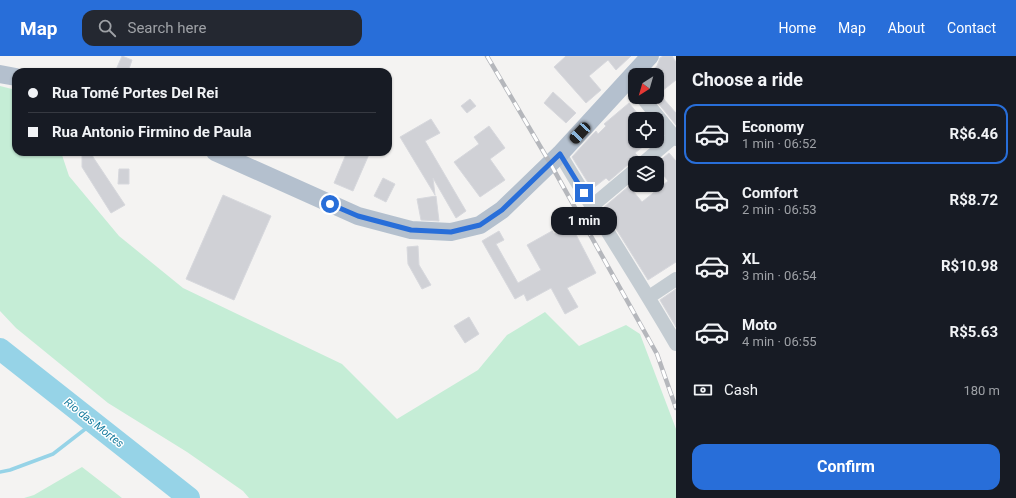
<!DOCTYPE html>
<meta charset="utf-8">
<style>
body{margin:0;font-family:Roboto,sans-serif;background:#242831;color:#f1f3f6;height:100vh;display:flex;flex-direction:column;font-size:15px;white-space:nowrap}
*{box-sizing:border-box;margin:0}
p{font-size:13px;color:#9ea1a6}
.icon{flex:none;width:22px;height:22px;fill:none;stroke:currentColor;stroke-width:2;stroke-linecap:round;stroke-linejoin:round}
.map{position:relative;flex:1;overflow:hidden}
.drawer{display:flex;flex-direction:column;background:#171b24;width:340px}
.drawer>*{flex:none}
.hud{position:absolute;left:12px;top:12px;width:380px;height:88px;border-radius:12px;box-shadow:0 1px 3px #0004;display:grid;align-content:center;height:88px;padding:0 16px;background:#171b24}
.needle{width:26px;rotate:217deg}
.controls{position:absolute;left:628px;top:12px;display:grid;gap:8px}
.controls a{display:grid;place-items:center;width:36px;height:36px;border-radius:8px;background:#171b24;box-shadow:0 1px 3px #0004;font-size:20px}
.end{position:absolute;width:18px;height:18px;margin:-9px;border:5px solid #286ed9;background:#fff;box-shadow:0 0 0 2px #fff}
.from{border-radius:50%}
.bubble{position:absolute;height:28px;border-radius:12px;background:#171b24;box-shadow:0 1px 3px #0004;font-size:13px;font-weight:700;line-height:28px;text-align:center}
.car{position:absolute;width:12px;height:24px;margin:-12px -6px;border-radius:5px;box-shadow:0 0 3px 1px #0007;background:linear-gradient(#222 24%,#8ab4d8 0 40%,#222 0 76%,#8ab4d8 0 86%,#222 0)}
.hud b{display:flex;align-items:center;gap:14px;height:38px;font-size:15px}
.hud b+b{border-top:1px solid #363941}
.hud i{width:10px;height:10px;background:#f1f3f6}
ul{padding:0;list-style:none}
li{display:flex;align-items:center;gap:12px;height:60px;margin:0 8px 6px;padding:0 8px;border:2px solid transparent;border-radius:12px}
li div{flex:1}
li b{display:block;font-size:15px}
li em{font-style:normal;font-weight:700}
li.active{border-color:#286ed9}
li>.icon{width:36px;height:36px;stroke-width:1.5}
h2{padding:0 16px;font-size:18px;line-height:48px}
.pay{display:flex;align-items:center;gap:10px;height:44px;padding:0 16px;font-size:15px}
.pay p{margin-inline-start:auto}
.button{display:flex;gap:8px;margin-top:auto;padding:8px 16px}
.button a{flex:1;height:46px;border-radius:12px;background:#286ed9;color:#fff;font-size:16px;font-weight:700;line-height:46px;text-align:center}
header{display:flex;align-items:center;gap:24px;box-sizing:border-box;height:56px;padding:0 20px;background:#286ed9;color:#fff}
header strong{font-size:19px}
nav{display:flex;gap:22px;margin-inline-start:auto;font-size:14px}
.search{width:280px;height:36px;background:#242831;display:flex;align-items:center;gap:10px;box-sizing:border-box;padding:0 14px;border-radius:12px;color:#9ea1a6;font-size:15px}
main{display:flex;flex:1;min-height:0}
.map>svg:first-child{display:block}
</style>
<header>
<strong>Map</strong>
<div class="search"><svg class="icon" aria-label="search" viewBox="0 0 24 24"><circle cx="10" cy="10" r="6"/><path d="M15 15l6 6"/></svg>Search here</div>
<nav><a>Home</a><a>Map</a><a>About</a><a>Contact</a></nav>
</header>
<main>
<div class="map">
<svg width="676" height="442" viewBox="0 0 676 442">
<rect width="100%" height="100%" fill="#f4f3f2"/>
<path fill="#c5edd6" d="M 0,30 L 16,34 L 16,96 L 61,96 L 69,120 L 119,180 L 183,232 L 342,308 L 397,363 L 478,314 L 507,279 L 545,256 L 579,290 L 626,269 L 640,278 L 676,373 L 676,442 L 249,442 L 243,435 L 187,396 L 108,347 L 16,272 L 0,255 Z
M 82,411 L 122,442 L 24,442 L 34,439 Z"/>
<g fill="none" stroke-linecap="round" stroke-linejoin="round">
<path stroke="#96d3e7" stroke-width="3.5" d="M 0,416 L 10,414 L 53,398 L 93,367"/>
<path stroke="#96d3e7" stroke-width="22" d="M 0,293 L 189,442"/>
</g>
<path fill="#d0d1d6" stroke="#d7d8dd" d="M 122,0 L 132,4 L 128,16 L 115,16 Z
M 566,0 L 631,0 L 616,14 L 608,4 L 589,20 L 601,34 L 586,47 L 554,11 Z
M 663,0 L 672,0 L 676,6 L 676,24 L 657,39 L 657,19 L 647,19 L 657,10 L 660,2 Z
M 553,36 L 576,57 L 566,67 L 544,47 Z
M 653,41 L 662,41 L 676,57 L 676,69 Z
M 470,43 L 476,50 L 467,57 L 461,50 Z
M 629,47 L 642,63 L 635,63 L 635,85 L 650,85 L 635,97 L 638,100 L 635,106 L 630,107 L 609,125 L 606,122 L 592,133 L 572,101 L 593,78 L 596,75 L 598,78 L 606,70 L 604,68 Z
M 431,63 L 440,77 L 425,85 L 466,155 L 456,162 L 433,122 L 435,139 L 400,81 Z
M 489,70 L 505,92 L 490,103 L 505,124 L 480,141 L 454,106 L 479,88 L 474,81 Z
M 82,96 L 92,96 L 93,101 L 125,149 L 111,157 L 82,111 Z
M 347,96 L 370,96 L 353,135 L 334,127 Z
M 669,97 L 676,105 L 676,206 L 648,224 L 603,152 L 629,130 L 642,146 L 668,125 L 657,111 L 657,107 Z
M 119,113 L 129,113 L 129,128 L 118,128 Z
M 383,122 L 395,128 L 386,146 L 374,140 Z
M 223,139 L 271,160 L 234,244 L 186,223 Z
M 436,140 L 439,165 L 421,164 L 417,143 Z
M 570,167 L 596,217 L 567,232 L 578,251 L 565,258 L 551,232 L 527,245 L 524,238 L 515,243 L 482,185 L 499,175 L 504,184 L 496,188 L 518,227 L 541,214 L 527,189 L 552,175 L 554,178 Z
M 418,190 L 419,209 L 431,229 L 422,233 L 408,208 L 407,191 Z
M 676,233 L 676,271 L 660,244 Z
M 469,261 L 479,278 L 465,287 L 454,270 Z"/>
<g fill="none" stroke-linecap="round" stroke-linejoin="round">
<path stroke="#c4ccd2" stroke-width="14" d="M 642,41 L 676,83
M 560,98 C 598,162 639,224 676,288
M 643,107 L 676,79
M 592,150 L 635,114
M 649,241 L 676,223"/>
<path stroke="#b4c0ce" stroke-width="18" d="M 0,18 L 16,21
M 215,96 L 358,160 L 411,174 L 451,176 L 480,169 L 502,154 L 560,98 L 650,0"/>
<defs>
<path id="rail" d="M 487,0 L 550,107 L 657,298 L 676,352"/>
</defs>
<use href="#rail" stroke="#b5b7bc" stroke-width="4.5"/>
<use href="#rail" stroke="#fff" stroke-width="3" stroke-dasharray="9" stroke-linecap="butt"/>
</g>
<g fill="none" stroke-linecap="round" stroke-linejoin="round">
<path stroke="#286ed9" stroke-width="5" d="M 330,148 L 358,160 L 411,174 L 451,176 L 480,169 L 502,154 L 560,98 L 584,137"/>
</g>
<g text-anchor="middle" dominant-baseline="central" stroke-width="3" stroke-linejoin="round" paint-order="stroke">
<g font-size="11" font-style="italic" fill="#177c9e" stroke="#fff">
<text transform="translate(94 367) rotate(38)">Rio das Mortes</text>
</g>
</g>
</svg>
<div class="controls">
<a><svg class="needle" viewBox="-14 -14 28 28"><path d="M0-13l5 13h-10z" fill="#e53935"/><path d="M0 13l5-13h-10z" fill="#9ea1a6"/></svg></a>
<a><svg class="icon" aria-label="locate" viewBox="0 0 24 24"><circle cx="12" cy="12" r="6"/><path d="M12 2v4M12 18v4M2 12h4M18 12h4"/></svg></a>
<a><svg class="icon" aria-label="layers" viewBox="0 0 24 24"><path d="M12 4l9 5-9 5-9-5zM3 14l9 5 9-5"/></svg></a>
</div>
<i class="end from" style="left:330px;top:148px"></i>
<i class="end" style="left:584px;top:137px"></i>
<div class="bubble" style="left:551px;top:151px;width:66px">1 min</div>
<i class="car" style="left:580px;top:77px;rotate:223deg"></i>
<div class="hud">
<b><i class="from"></i>Rua Tomé Portes Del Rei</b>
<b><i></i>Rua Antonio Firmino de Paula</b>
</div>
</div>
<section class="drawer">
<h2>Choose a ride</h2>
<ul>
<li class="active"><svg class="icon" aria-label="car" viewBox="0 0 24 24"><path d="M5 17H2v-5l4-1 3-4h7l3 4 3 1v5h-3M9 17h6M6 11h13"/><circle cx="7" cy="17" r="2"/><circle cx="17" cy="17" r="2"/></svg><div><b>Economy</b><p>1 min · 06:52</p></div><em>R$6.46</em></li>
<li><svg class="icon" aria-label="car" viewBox="0 0 24 24"><path d="M5 17H2v-5l4-1 3-4h7l3 4 3 1v5h-3M9 17h6M6 11h13"/><circle cx="7" cy="17" r="2"/><circle cx="17" cy="17" r="2"/></svg><div><b>Comfort</b><p>2 min · 06:53</p></div><em>R$8.72</em></li>
<li><svg class="icon" aria-label="car" viewBox="0 0 24 24"><path d="M5 17H2v-5l4-1 3-4h7l3 4 3 1v5h-3M9 17h6M6 11h13"/><circle cx="7" cy="17" r="2"/><circle cx="17" cy="17" r="2"/></svg><div><b>XL</b><p>3 min · 06:54</p></div><em>R$10.98</em></li>
<li><svg class="icon" aria-label="car" viewBox="0 0 24 24"><path d="M5 17H2v-5l4-1 3-4h7l3 4 3 1v5h-3M9 17h6M6 11h13"/><circle cx="7" cy="17" r="2"/><circle cx="17" cy="17" r="2"/></svg><div><b>Moto</b><p>4 min · 06:55</p></div><em>R$5.63</em></li>
</ul>
<div class="pay"><svg class="icon" aria-label="cash" viewBox="0 0 24 24"><path d="M3 7h18v10H3z"/><circle cx="12" cy="12" r="2"/></svg>Cash<p>180 m</p></div>
<div class="button"><a>Confirm</a></div>
</section>
</main>
